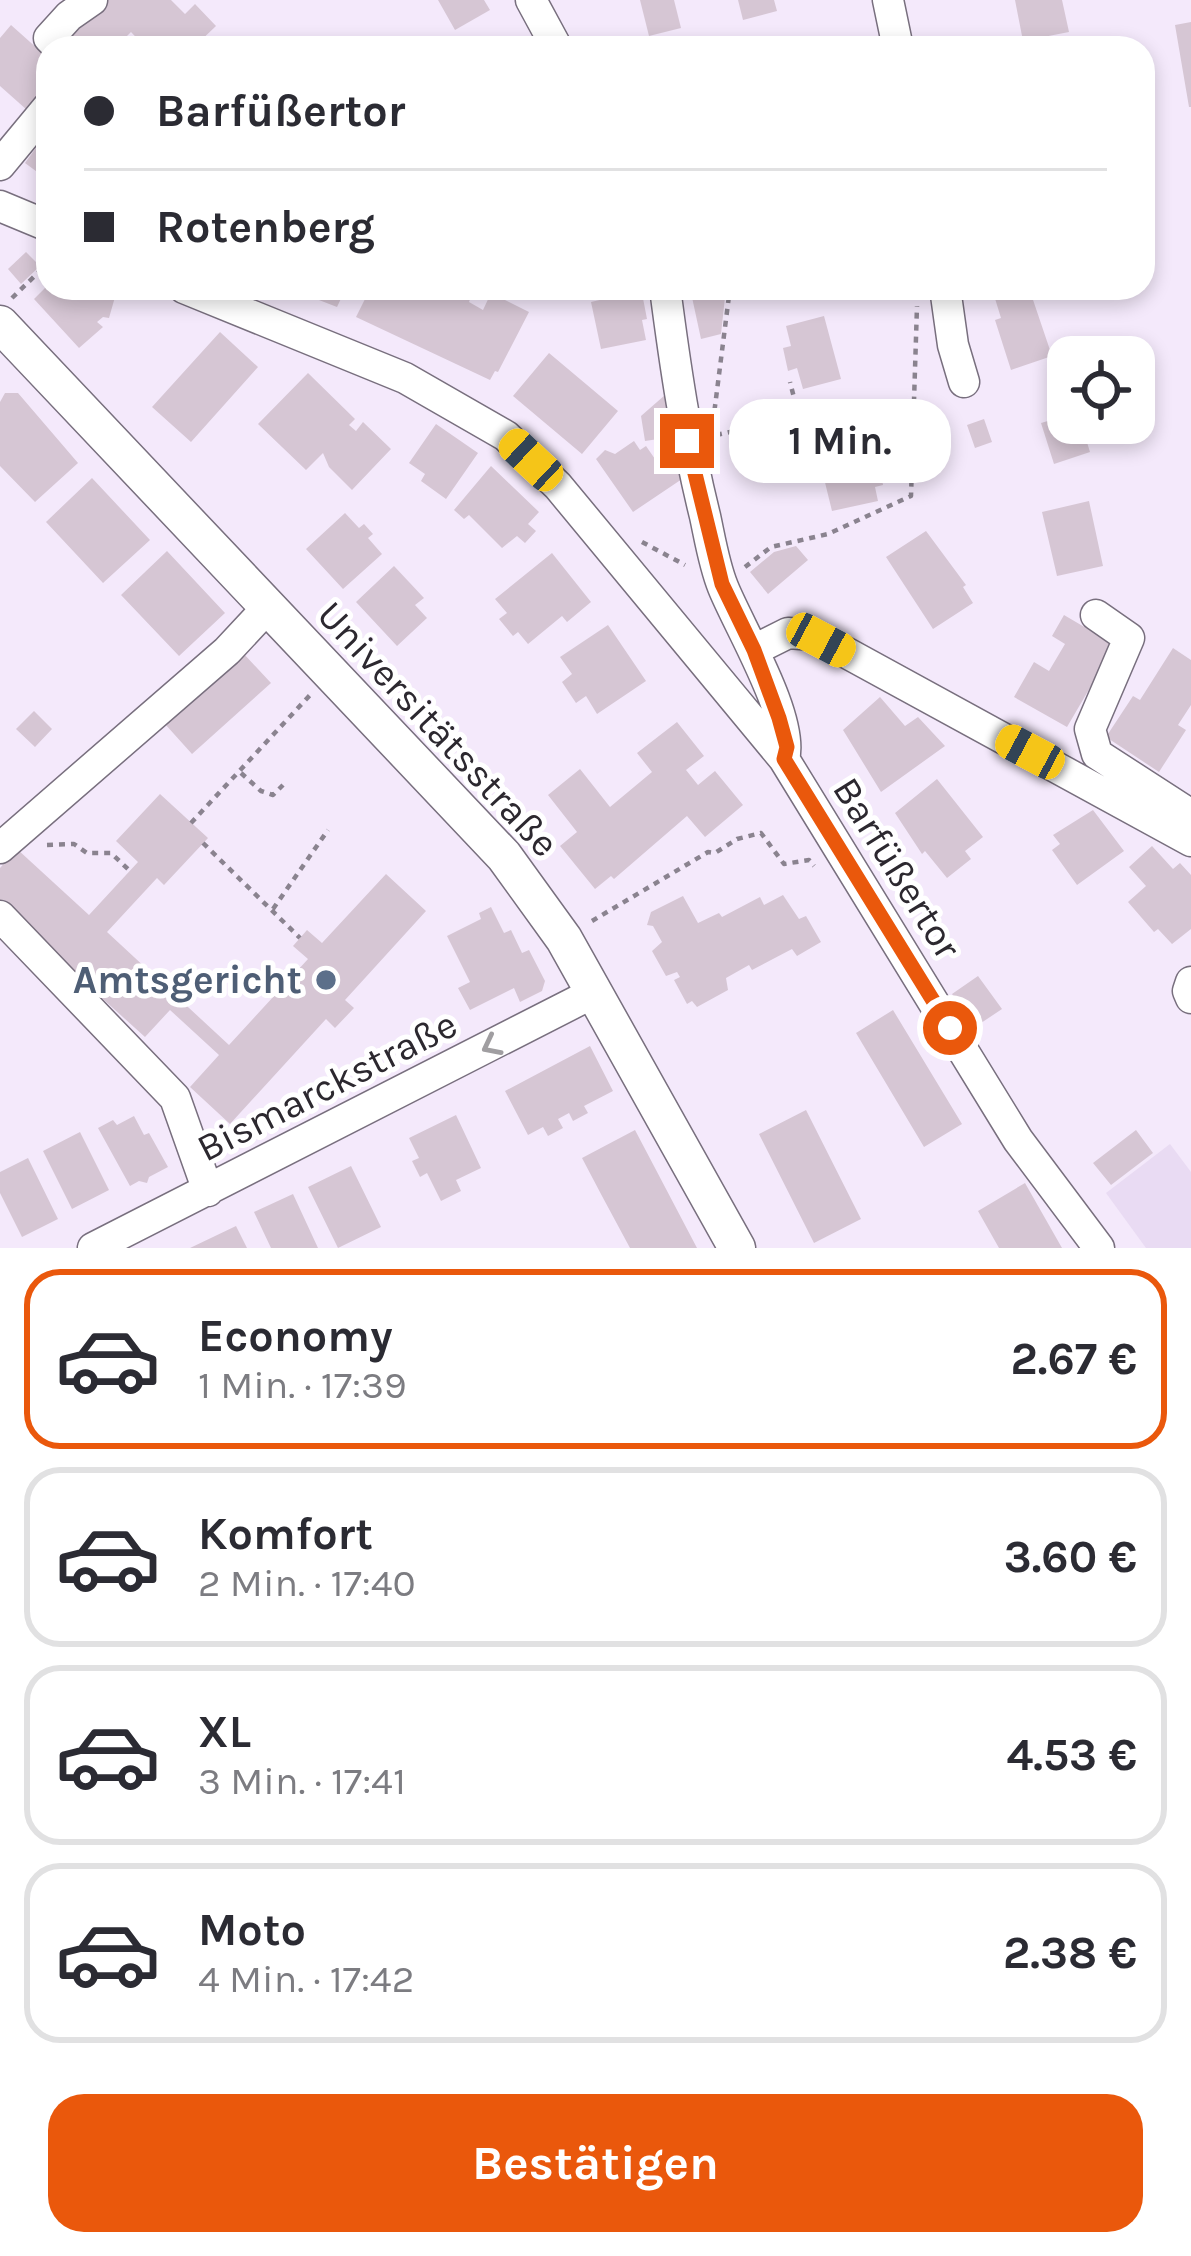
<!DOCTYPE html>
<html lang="de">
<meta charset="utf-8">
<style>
body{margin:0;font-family:Karla,sans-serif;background:#f2f2f3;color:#2b2b33;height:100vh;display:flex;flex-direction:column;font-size:45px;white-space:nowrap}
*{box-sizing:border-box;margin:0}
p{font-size:39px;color:#7c7c81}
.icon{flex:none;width:66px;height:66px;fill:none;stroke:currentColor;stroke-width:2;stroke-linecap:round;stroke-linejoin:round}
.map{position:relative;height:1248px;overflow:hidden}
.panel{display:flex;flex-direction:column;background:#fff;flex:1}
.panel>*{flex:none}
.hud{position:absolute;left:36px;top:36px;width:1119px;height:264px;border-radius:36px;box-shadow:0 6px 18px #0003;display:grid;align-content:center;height:264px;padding:0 48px;background:#fff}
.tools{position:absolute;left:1047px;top:336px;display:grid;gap:24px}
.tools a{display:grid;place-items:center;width:108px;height:108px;border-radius:24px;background:#fff;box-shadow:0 6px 18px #0003;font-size:60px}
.end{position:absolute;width:54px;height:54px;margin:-27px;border:15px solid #ea580c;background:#fff;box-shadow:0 0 0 6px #fff}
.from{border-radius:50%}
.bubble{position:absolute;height:84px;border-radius:36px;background:#fff;box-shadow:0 6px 18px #0003;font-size:39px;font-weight:700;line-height:84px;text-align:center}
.car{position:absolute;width:36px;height:72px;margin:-36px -18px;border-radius:15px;box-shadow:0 0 9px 3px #0007;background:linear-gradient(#f5c518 24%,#345 0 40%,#f5c518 0 76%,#345 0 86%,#f5c518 0)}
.hud b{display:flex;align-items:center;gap:42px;height:114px;font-size:45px}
.hud b+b{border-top:3px solid #e1e1e2}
.hud i{width:30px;height:30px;background:#2b2b33}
ul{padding:21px 0 0;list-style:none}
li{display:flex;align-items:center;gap:36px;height:180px;margin:0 24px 18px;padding:0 24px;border:6px solid #e1e1e2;border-radius:36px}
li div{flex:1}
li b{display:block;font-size:45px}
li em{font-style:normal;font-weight:700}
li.active{border-color:#ea580c}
li>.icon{width:108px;height:108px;stroke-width:1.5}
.action{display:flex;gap:24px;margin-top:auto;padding:24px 48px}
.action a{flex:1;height:138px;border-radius:36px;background:#ea580c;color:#fff;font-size:48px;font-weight:700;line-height:138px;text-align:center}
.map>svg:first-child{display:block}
</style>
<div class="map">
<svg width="1191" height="1248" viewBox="0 0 1191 1248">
<rect width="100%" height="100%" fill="#f4e9fb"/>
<path fill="#e9dbf3" d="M 1170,1144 L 1191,1172 L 1191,1248 L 1146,1248 L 1106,1193 Z"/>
<path fill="#d6c6d4" d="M 107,0 L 171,0 L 185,14 L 195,4 L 216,26 L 193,48 L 166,45 L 146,48 L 131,32 L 115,48 L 83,48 L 66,31 Z
M 438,0 L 484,0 L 490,10 L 455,30 Z
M 640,0 L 674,0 L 681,28 L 649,36 Z
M 738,0 L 774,0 L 777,11 L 743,20 Z
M 1015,0 L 1062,0 L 1069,32 L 1023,41 Z
M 1191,22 L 1191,107 L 1189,107 L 1175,25 Z
M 11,25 L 48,58 L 48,87 L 27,110 L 0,86 L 0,38 Z
M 48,131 L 48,180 L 25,163 Z
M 26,252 L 40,266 L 21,284 L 8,269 Z
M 45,288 L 112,288 L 117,290 L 109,318 L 103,317 L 97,322 L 103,327 L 79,348 L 34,299 Z
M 288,288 L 346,288 L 337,307 Z
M 375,288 L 455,288 L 471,296 L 469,302 L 483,310 L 491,293 L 529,312 L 498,372 L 495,371 L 490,380 L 356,317 L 369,291 Z
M 620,288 L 641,288 L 647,319 L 642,320 L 646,340 L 601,349 L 591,302 L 608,298 L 607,291 Z
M 690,288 L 726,288 L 721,334 L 701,339 Z
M 1005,288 L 1029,288 L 1052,356 L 1011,370 L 995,320 L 1001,318 L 993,292 Z
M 824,316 L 841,379 L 803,389 L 797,368 L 788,371 L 783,348 L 791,346 L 786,326 Z
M 220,332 L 258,367 L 191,442 L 152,407 Z
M 549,353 L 618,411 L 582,454 L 513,396 Z
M 308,373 L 355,419 L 349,425 L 356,431 L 363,422 L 391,449 L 352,490 L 329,467 L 323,453 L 306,470 L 258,424 Z
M 5,393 L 18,393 L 78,463 L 35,502 L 0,466 L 0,402 Z
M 665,395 L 672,437 L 645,441 L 641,416 Z
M 1068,415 L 1068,423 L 1081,423 L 1090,452 L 1054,464 L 1041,423 Z
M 984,419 L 992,442 L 975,448 L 967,425 Z
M 436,424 L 478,453 L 446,499 L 421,481 L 425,474 L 409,463 Z
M 634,441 L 640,450 L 646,446 L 655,459 L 672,448 L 685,477 L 633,512 L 596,459 L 605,450 L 615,454 Z
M 867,444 L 873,470 L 880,468 L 883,485 L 875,487 L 878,501 L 832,511 L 818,454 Z
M 491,466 L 539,512 L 528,524 L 536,531 L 525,543 L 517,536 L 502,548 L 469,515 L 464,519 L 454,510 Z
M 92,478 L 150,540 L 103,583 L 46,522 Z
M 1089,501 L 1103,566 L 1057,576 L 1042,512 Z
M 345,513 L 359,528 L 364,524 L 373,534 L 368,538 L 382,554 L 343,589 L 306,549 Z
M 926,531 L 966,585 L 963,587 L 973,603 L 933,629 L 886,557 Z
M 796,546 L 808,560 L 768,594 L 750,572 L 774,552 Z
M 167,551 L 225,613 L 179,656 L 121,595 Z
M 552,553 L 591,602 L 567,622 L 562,616 L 528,644 L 518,632 L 513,636 L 499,619 L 507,613 L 495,599 Z
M 394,566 L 424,598 L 415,605 L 427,618 L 397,646 L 356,602 Z
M 1064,615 L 1115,645 L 1067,727 L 1014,697 L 1034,662 L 1049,671 L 1065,644 L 1052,636 Z
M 608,625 L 646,681 L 597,714 L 586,696 L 576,703 L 562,682 L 572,674 L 560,657 Z
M 1173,648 L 1191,660 L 1191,705 L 1178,725 L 1186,730 L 1159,772 L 1106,737 L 1133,696 L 1140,700 Z
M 243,653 L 271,683 L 192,754 L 165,724 Z
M 880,697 L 905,726 L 918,717 L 945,746 L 881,792 L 843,730 Z
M 34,711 L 52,729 L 35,747 L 16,729 Z
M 677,722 L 704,756 L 686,770 L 698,785 L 715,771 L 743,805 L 705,837 L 687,816 L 614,879 L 611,876 L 595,889 L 560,846 L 577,832 L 548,795 L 580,769 L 610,807 L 652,772 L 637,753 Z
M 937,779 L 983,837 L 965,851 L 971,859 L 947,878 L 925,851 L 922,854 L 895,813 Z
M 160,794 L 208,838 L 164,885 L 157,878 L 107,932 L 229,1045 L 308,959 L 293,946 L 307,930 L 322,943 L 386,874 L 426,911 L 345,1000 L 354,1008 L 335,1028 L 326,1019 L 230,1124 L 190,1087 L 219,1055 L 170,1010 L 145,1037 L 0,906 L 0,868 L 17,849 L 89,915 L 138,862 L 116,841 Z
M 1093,810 L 1124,851 L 1077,885 L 1052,850 L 1060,844 L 1053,835 Z
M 1152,846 L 1173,869 L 1180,863 L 1191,875 L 1191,929 L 1172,944 L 1158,929 L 1154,932 L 1128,902 L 1146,886 L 1129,867 Z
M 783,895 L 799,919 L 806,916 L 821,942 L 797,956 L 792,949 L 752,970 L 749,965 L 726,978 L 728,990 L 697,1007 L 692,1001 L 687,1004 L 674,980 L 680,977 L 677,972 L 666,976 L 652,951 L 662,942 L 653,926 L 647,925 L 651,912 L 683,896 L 698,923 L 719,913 L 722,917 L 760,897 L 764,905 Z
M 491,907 L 504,933 L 511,930 L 522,953 L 529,950 L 545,981 L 542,991 L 520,1002 L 514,988 L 470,1010 L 458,988 L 470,982 L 447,936 L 481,919 L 479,913 Z
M 978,976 L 1002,1009 L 975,1027 L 952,994 Z
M 893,1010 L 962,1124 L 924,1147 L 856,1033 Z
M 590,1046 L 613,1091 L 584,1106 L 588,1113 L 573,1121 L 569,1113 L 558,1119 L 563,1128 L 548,1136 L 543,1127 L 528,1135 L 505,1091 Z
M 806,1110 L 861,1219 L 814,1243 L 759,1134 Z
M 456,1115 L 481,1168 L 456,1180 L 461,1191 L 441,1201 L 427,1173 L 420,1177 L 412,1161 L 419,1158 L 409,1138 Z
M 134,1116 L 144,1135 L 149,1133 L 168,1167 L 149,1177 L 147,1183 L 139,1181 L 130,1186 L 98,1128 L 113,1120 L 117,1125 Z
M 635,1130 L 655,1168 L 697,1248 L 630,1248 L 602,1196 L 582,1158 Z
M 1136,1130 L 1153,1153 L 1111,1185 L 1093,1163 Z
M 80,1132 L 109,1190 L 72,1209 L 43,1151 Z
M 28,1158 L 58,1219 L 22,1237 L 0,1193 L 0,1172 Z
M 351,1166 L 381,1227 L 338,1248 L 308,1187 Z
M 1025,1183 L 1062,1248 L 999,1248 L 978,1211 Z
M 293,1194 L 318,1248 L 271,1248 L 254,1212 Z
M 236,1226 L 247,1248 L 190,1248 Z"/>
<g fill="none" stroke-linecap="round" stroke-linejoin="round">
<defs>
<path id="minor" d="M 531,0 L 557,48
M 888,0 L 898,48
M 59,48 L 49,38 L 69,16 L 92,0
M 0,165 L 48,107
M 0,206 L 48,226
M 184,288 L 405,378 L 506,436 L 558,486 L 784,759 L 1018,1140 L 1099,1248
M 665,288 C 675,365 686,440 705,516 C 710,539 714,565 723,587 C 739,627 795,719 784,759
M 945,288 L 953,345 L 964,382
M 1096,615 L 1129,638 L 1090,729 L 1097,754 L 1191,815
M 754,650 L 788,633 L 814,635 L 1191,841
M 0,848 L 227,651 L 268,607
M 0,916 L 175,1098 L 208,1191
M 1191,982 L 1188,991 L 1191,998
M 93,1248 L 595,992"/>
<path id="major" d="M 0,324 L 504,856 L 564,939 L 737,1248"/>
</defs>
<use href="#minor" stroke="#786f7e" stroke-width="33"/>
<use href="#major" stroke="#786f7e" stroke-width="39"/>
<path stroke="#8a838f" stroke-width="4.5" stroke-dasharray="6 6" stroke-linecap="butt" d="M 768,48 L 791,40
M 12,298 L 48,263
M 713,422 L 730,288
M 716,435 L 799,417 L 790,382
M 642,542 L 685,565
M 745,567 L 771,547 L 828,534 L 911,496 L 917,306
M 241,773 L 261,791 L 273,795 L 283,785
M 191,823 L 311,694
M 203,843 L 300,938
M 47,845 L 74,844 L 87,853 L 111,853 L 130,871
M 273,909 L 328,830
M 592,921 L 708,852 L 715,853 L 737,839 L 761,833 L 784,864 L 809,860 L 814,866"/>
<use href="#minor" stroke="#fff" stroke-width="30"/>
<use href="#major" stroke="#fff" stroke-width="36"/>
</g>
<defs><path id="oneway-chevron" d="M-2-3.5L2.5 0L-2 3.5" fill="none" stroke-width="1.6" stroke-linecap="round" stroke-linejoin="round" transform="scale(3)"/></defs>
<use stroke="#a09ea1" href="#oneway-chevron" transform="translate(491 1046) rotate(153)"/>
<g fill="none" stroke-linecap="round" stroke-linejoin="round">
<path stroke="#ea580c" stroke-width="15" d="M 687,441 L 722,584 L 754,650 L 779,718 L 787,747 L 784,759 L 950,1028"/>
</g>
<circle fill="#5c6f8a" stroke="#fff" stroke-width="4.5" cx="326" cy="980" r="12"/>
<g text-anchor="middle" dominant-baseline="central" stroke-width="10" stroke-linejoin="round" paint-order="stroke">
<g font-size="39" fill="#2c282f" stroke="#fff">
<text transform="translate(438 729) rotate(47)">Universitätsstraße</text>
<text transform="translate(897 868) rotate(58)">Barfüßertor</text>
<text transform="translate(327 1086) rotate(-27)">Bismarckstraße</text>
</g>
<g font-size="39" font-weight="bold" fill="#4e5e75" stroke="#fff" text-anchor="end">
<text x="302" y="980">Amtsgericht</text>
</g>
</g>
</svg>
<div class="tools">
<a><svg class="icon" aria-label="locate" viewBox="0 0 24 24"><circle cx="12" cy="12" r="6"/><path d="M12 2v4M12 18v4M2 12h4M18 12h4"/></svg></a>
</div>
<i class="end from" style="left:950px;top:1028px"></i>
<i class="end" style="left:687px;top:441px"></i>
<div class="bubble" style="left:729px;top:399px;width:222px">1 Min.</div>
<i class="car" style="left:531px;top:460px;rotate:313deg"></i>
<i class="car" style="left:821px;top:640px;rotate:118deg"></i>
<i class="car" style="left:1030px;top:752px;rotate:298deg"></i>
<div class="hud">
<b><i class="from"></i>Barfüßertor</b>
<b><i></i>Rotenberg</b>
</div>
</div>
<section class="panel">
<ul>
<li class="active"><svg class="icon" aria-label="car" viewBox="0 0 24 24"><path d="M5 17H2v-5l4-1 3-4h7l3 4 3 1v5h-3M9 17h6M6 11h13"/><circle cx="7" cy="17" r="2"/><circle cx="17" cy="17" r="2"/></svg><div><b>Economy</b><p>1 Min. · 17:39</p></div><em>2.67 €</em></li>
<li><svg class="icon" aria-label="car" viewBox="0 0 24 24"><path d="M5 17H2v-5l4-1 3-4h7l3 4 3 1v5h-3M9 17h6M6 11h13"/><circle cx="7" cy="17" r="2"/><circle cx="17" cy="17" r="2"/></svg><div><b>Komfort</b><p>2 Min. · 17:40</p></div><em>3.60 €</em></li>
<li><svg class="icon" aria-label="car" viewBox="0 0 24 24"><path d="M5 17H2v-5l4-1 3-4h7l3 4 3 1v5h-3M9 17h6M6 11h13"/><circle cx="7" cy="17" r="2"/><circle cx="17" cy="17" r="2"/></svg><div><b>XL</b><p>3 Min. · 17:41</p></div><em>4.53 €</em></li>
<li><svg class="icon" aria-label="car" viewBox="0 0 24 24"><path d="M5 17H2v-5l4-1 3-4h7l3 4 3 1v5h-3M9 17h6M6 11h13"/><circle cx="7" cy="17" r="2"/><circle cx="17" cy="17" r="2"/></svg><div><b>Moto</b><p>4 Min. · 17:42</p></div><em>2.38 €</em></li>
</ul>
<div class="action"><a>Bestätigen</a></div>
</section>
